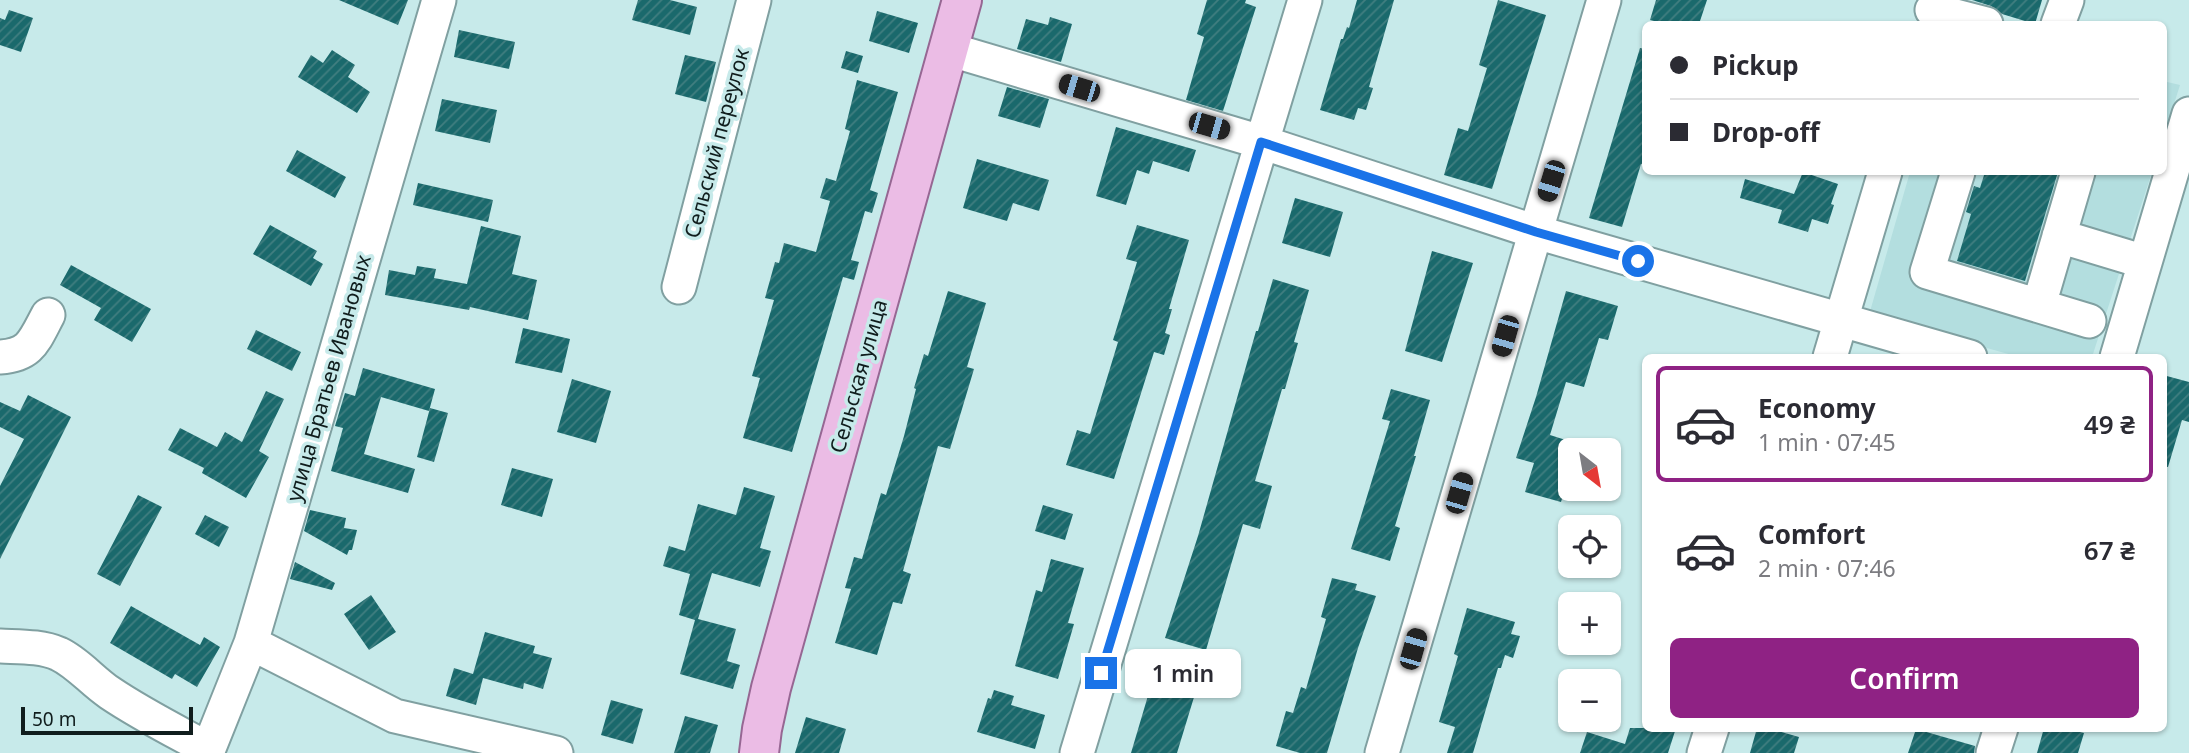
<!DOCTYPE html>
<meta charset="utf-8">
<style>
body{margin:0;font-family:"Noto Sans",sans-serif;background:#f2f2f3;color:#2b2b33;height:100vh;display:flex;flex-direction:column;font-size:26px;white-space:nowrap}
*{box-sizing:border-box;margin:0}
p{font-size:23px;color:#7c7c81}
.icon{flex:none;width:38px;height:38px;fill:none;stroke:currentColor;stroke-width:2;stroke-linecap:round;stroke-linejoin:round}
.map{position:relative;flex:1;overflow:hidden}
.panel{position:absolute;left:1642px;top:354px;width:525px;height:378px;display:flex;flex-direction:column;background:#fff;border-radius:10px;box-shadow:0 2px 5px #0004}
.panel>*{flex:none}
.top-card{position:absolute;left:1642px;top:21px;width:525px;height:154px;border-radius:10px;box-shadow:0 2px 5px #0004;display:grid;align-content:center;height:154px;padding:0 28px;background:#fff}
.needle{width:46px;rotate:149deg}
.controls{position:absolute;left:1558px;top:438px;display:grid;gap:14px}
.controls a{display:grid;place-items:center;width:63px;height:63px;border-radius:10px;background:#fff;box-shadow:0 2px 5px #0004;font-size:35px}
.scale{position:absolute;left:21px;bottom:18px;width:172px;box-sizing:border-box;padding-left:7px;border:4px solid #101d1d;border-top:0;font-size:19px;line-height:24px;white-space:nowrap;color:#101d1d;-webkit-text-stroke:5px #c7eaea;paint-order:stroke}
.end{position:absolute;width:32px;height:32px;margin:-16px;border:9px solid #1a73e8;background:#fff;box-shadow:0 0 0 4px #fff}
.from{border-radius:50%}
.bubble{position:absolute;height:49px;border-radius:10px;background:#fff;box-shadow:0 2px 5px #0004;font-size:23px;font-weight:600;line-height:49px;text-align:center}
.car{position:absolute;width:21px;height:42px;margin:-21px -10px;border-radius:9px;box-shadow:0 0 5px 2px #0007;background:linear-gradient(#222 24%,#8ab4d8 0 40%,#222 0 76%,#8ab4d8 0 86%,#222 0)}
.top-card b{display:flex;align-items:center;gap:24px;height:66px;font-size:26px}
.top-card b+b{border-top:2px solid #e1e1e2}
.top-card i{width:18px;height:18px;background:#2b2b33}
ul{padding:12px 0 0;list-style:none}
li{display:flex;align-items:center;gap:21px;height:116px;margin:0 14px 10px;padding:0 14px;border:4px solid transparent;border-radius:10px}
li div{flex:1}
li b{display:block;font-size:26px}
li em{font-style:normal;font-weight:600}
li.active{border-color:#8f2284}
li>.icon{width:63px;height:63px;stroke-width:1.5}
.primary-button{display:flex;gap:14px;margin-top:auto;padding:14px 28px}
.primary-button a{flex:1;height:80px;border-radius:10px;background:#8f2284;color:#fff;font-size:28px;font-weight:600;line-height:80px;text-align:center}
.map>svg:first-child{display:block}
</style>
<div class="map">
<svg width="2189" height="753" viewBox="0 0 2189 753">
<defs>
<pattern id="building-hatch" width="6" height="6" patternUnits="userSpaceOnUse" patternTransform="scale(1.75)"><rect width="6" height="6" fill="#1a696c"/><path d="M-1 1l2-2M0 6l6-6M5 7l2-2" fill="none" stroke="#417e80"/></pattern>
</defs>
<rect width="100%" height="100%" fill="#c7eaea"/>
<path fill="#b3dedf" d="M 2163,81 L 2180,85 L 2163,139 Z
M 1910,172 L 2152,172 L 2092,357 L 2019,357 L 1869,315 Z"/>
<path fill="url(#building-hatch)" d="M 339,0 L 408,0 L 398,25 Z
M 638,0 L 670,0 L 697,7 L 690,35 L 632,20 Z
M 1207,0 L 1246,0 L 1245,3 L 1256,7 L 1223,111 L 1186,100 L 1204,37 L 1197,34 Z
M 1357,0 L 1394,0 L 1369,87 L 1373,88 L 1366,110 L 1358,108 L 1354,120 L 1320,110 L 1341,39 L 1343,39 L 1347,27 L 1349,28 Z
M 1498,0 L 1546,15 L 1492,189 L 1444,175 L 1458,128 L 1468,131 L 1487,68 L 1479,65 Z
M 1656,0 L 1707,0 L 1699,24 L 1666,24 L 1650,20 Z
M 1972,0 L 2042,0 L 2035,24 L 2002,14 L 1991,6 Z
M 9,10 L 33,18 L 21,52 L 0,45 L 0,18 L 5,20 Z
M 877,11 L 918,23 L 909,53 L 869,41 Z
M 1050,17 L 1072,24 L 1061,62 L 1017,49 L 1026,19 L 1048,25 Z
M 459,30 L 515,42 L 509,69 L 454,57 Z
M 1640,48 L 1645,49 L 1645,165 L 1641,164 L 1622,227 L 1589,218 Z
M 332,50 L 355,65 L 348,77 L 370,92 L 357,113 L 298,77 L 311,55 L 323,63 Z
M 846,51 L 863,56 L 858,73 L 841,68 Z
M 685,55 L 716,62 L 706,102 L 675,94 Z
M 857,80 L 898,92 L 870,190 L 878,193 L 872,213 L 865,211 L 851,260 L 859,262 L 854,280 L 843,277 L 792,452 L 743,438 L 760,378 L 752,376 L 774,300 L 765,298 L 775,262 L 779,263 L 784,243 L 816,252 L 830,201 L 820,198 L 826,178 L 836,181 L 850,131 L 845,129 Z
M 1007,87 L 1049,99 L 1040,128 L 998,116 Z
M 442,99 L 497,110 L 490,143 L 435,131 Z
M 1116,127 L 1196,150 L 1189,172 L 1153,161 L 1149,174 L 1137,170 L 1126,205 L 1096,196 Z
M 297,150 L 346,177 L 335,198 L 286,171 Z
M 977,159 L 1049,180 L 1039,211 L 1013,203 L 1007,221 L 963,208 Z
M 1803,172 L 1838,184 L 1831,204 L 1834,205 L 1828,224 L 1812,219 L 1808,232 L 1778,223 L 1782,210 L 1740,198 L 1745,179 L 1794,194 Z
M 1985,172 L 2058,172 L 2025,281 L 1957,261 L 1971,214 L 1966,212 L 1974,186 L 1980,188 Z
M 418,183 L 493,200 L 488,222 L 413,205 Z
M 1295,198 L 1343,212 L 1330,257 L 1282,243 Z
M 270,225 L 317,251 L 313,258 L 323,264 L 311,286 L 253,254 Z
M 1137,225 L 1189,240 L 1169,309 L 1172,309 L 1165,333 L 1170,335 L 1164,355 L 1154,352 L 1114,479 L 1066,465 L 1077,430 L 1090,434 L 1118,342 L 1113,340 L 1137,262 L 1126,259 Z
M 481,226 L 521,236 L 512,274 L 537,280 L 528,320 L 470,307 L 469,310 L 385,295 L 389,270 L 415,275 L 417,266 L 436,269 L 434,278 L 467,284 Z
M 1432,251 L 1473,263 L 1442,362 L 1405,351 Z
M 71,265 L 151,309 L 132,342 L 94,320 L 101,308 L 60,285 Z
M 1273,279 L 1309,290 L 1294,342 L 1298,343 L 1285,389 L 1282,389 L 1255,481 L 1272,486 L 1260,529 L 1243,524 L 1206,650 L 1165,638 L 1198,536 L 1256,331 L 1258,331 Z
M 948,291 L 986,303 L 967,367 L 974,369 L 950,449 L 938,446 L 903,571 L 911,574 L 902,604 L 893,602 L 877,655 L 835,643 L 851,589 L 845,588 L 854,557 L 862,559 L 881,493 L 886,495 L 904,436 L 916,389 L 914,388 L 924,354 L 928,356 Z
M 1566,291 L 1618,306 L 1608,340 L 1599,338 L 1584,387 L 1566,382 L 1550,435 L 1572,442 L 1560,481 L 1567,482 L 1561,502 L 1525,492 L 1534,463 L 1516,458 L 1536,397 Z
M 523,328 L 570,339 L 562,373 L 515,363 Z
M 256,330 L 301,352 L 292,371 L 247,349 Z
M 363,368 L 435,389 L 429,411 L 381,397 L 364,454 L 415,469 L 408,493 L 331,471 L 343,428 L 335,426 L 345,393 L 355,396 Z
M 2163,375 L 2189,382 L 2189,422 L 2182,420 L 2168,467 L 2163,467 Z
M 572,379 L 611,391 L 596,443 L 557,432 Z
M 1391,389 L 1430,400 L 1414,456 L 1416,456 L 1395,526 L 1400,528 L 1390,561 L 1351,549 L 1390,421 L 1382,419 Z
M 266,391 L 284,399 L 259,451 L 269,457 L 246,498 L 202,473 L 204,468 L 168,450 L 180,428 L 217,447 L 225,432 L 242,442 Z
M 28,395 L 71,417 L 0,559 L 0,486 L 24,439 L 0,427 L 0,402 L 20,411 Z
M 430,408 L 448,413 L 434,462 L 417,457 Z
M 512,468 L 553,479 L 542,517 L 501,505 Z
M 744,487 L 775,496 L 760,548 L 771,551 L 760,587 L 712,573 L 698,619 L 736,629 L 727,661 L 740,665 L 733,689 L 680,674 L 695,620 L 679,615 L 690,574 L 663,566 L 669,546 L 685,551 L 698,504 L 736,515 Z
M 138,495 L 162,507 L 120,586 L 97,574 Z
M 1043,505 L 1073,514 L 1065,540 L 1035,531 Z
M 310,510 L 346,518 L 344,528 L 357,530 L 352,550 L 349,550 L 347,555 L 304,531 Z
M 205,515 L 229,527 L 219,547 L 195,534 Z
M 1051,559 L 1084,568 L 1068,623 L 1074,624 L 1058,679 L 1015,666 L 1036,590 L 1042,592 Z
M 295,562 L 335,583 L 332,590 L 290,579 Z
M 1332,578 L 1357,584 L 1355,590 L 1376,596 L 1358,648 L 1327,753 L 1300,753 L 1276,746 L 1286,711 L 1293,713 L 1301,687 L 1306,689 L 1326,619 L 1321,617 Z
M 371,595 L 396,632 L 369,650 L 344,614 Z
M 131,606 L 200,645 L 204,637 L 220,647 L 197,687 L 175,674 L 172,679 L 110,643 Z
M 1467,608 L 1515,622 L 1511,634 L 1520,636 L 1513,658 L 1505,655 L 1501,668 L 1498,668 L 1473,753 L 1447,753 L 1455,727 L 1439,722 L 1458,656 L 1454,654 Z
M 485,632 L 535,646 L 533,653 L 552,658 L 543,689 L 524,683 L 523,689 L 483,678 L 476,705 L 446,696 L 454,668 L 473,674 Z
M 1155,672 L 1198,684 L 1177,753 L 1131,753 Z
M 994,690 L 1014,696 L 1011,705 L 1045,715 L 1035,749 L 977,732 L 988,698 L 991,699 Z
M 611,700 L 643,709 L 633,744 L 601,735 Z
M 685,716 L 718,725 L 710,753 L 674,753 Z
M 806,717 L 846,729 L 839,753 L 795,753 Z
M 1630,728 L 1676,728 L 1668,753 L 1580,753 L 1587,732 L 1625,744 Z
M 1757,728 L 1768,728 L 1799,737 L 1794,753 L 1750,753 Z
M 2044,728 L 2065,728 L 2084,733 L 2078,753 L 2037,753 Z
M 1916,729 L 1975,746 L 1974,753 L 1908,753 Z"/>
<g fill="none" stroke-linecap="round" stroke-linejoin="round">
<defs>
<path id="minor" d="M 1932,10 L 1986,24
M 2058,24 L 2067,0
M 948,49 L 1261,142 L 1536,232 L 1970,357
M 1958,172 L 1927,272 L 2089,321
M 2059,236 L 2145,262
M 679,287 L 754,0
M 2039,305 L 2078,172
M 0,357 C 31,355 34,341 48,315
M 1830,357 L 1885,172
M 2117,357 L 2189,114
M 251,643 L 395,716 L 556,753
M 0,646 C 19,647 41,646 59,654 C 78,663 92,681 110,693 C 141,714 175,731 208,749
M 207,753 L 251,643 L 439,0
M 1077,753 L 1305,0
M 1382,753 L 1604,0
M 1704,753 L 1712,728
M 1993,753 L 2001,728"/>
<path id="major" d="M 759,753 L 762,729 L 771,688 L 962,0"/>
</defs>
<use href="#minor" stroke="#80a0a1" stroke-width="37"/>
<use href="#major" stroke="#966793" stroke-width="42"/>
<use href="#minor" stroke="#fff" stroke-width="33"/>
<use href="#major" stroke="#ebbce5" stroke-width="38"/>
</g>
<g fill="none" stroke-linecap="round" stroke-linejoin="round">
<path stroke="#1a73e8" stroke-width="9" d="M 1101,673 L 1261,142 L 1536,232 L 1638,261"/>
</g>
<g text-anchor="middle" dominant-baseline="central" stroke-width="7" stroke-linejoin="round" paint-order="stroke">
<g font-size="21" fill="#101d1d" stroke="#c7eaea">
<text transform="translate(716 143) rotate(-75)">Сельский переулок</text>
<text transform="translate(858 376) rotate(-74)">Сельская улица</text>
<text transform="translate(328 378) rotate(-74)">улица Братьев Ивановых</text>
</g>
</g>
</svg>
<div class="controls">
<a><svg class="needle" viewBox="-14 -14 28 28"><path d="M0-13l5 13h-10z" fill="#e53935"/><path d="M0 13l5-13h-10z" fill="#7c7c81"/></svg></a>
<a><svg class="icon" aria-label="locate" viewBox="0 0 24 24"><circle cx="12" cy="12" r="6"/><path d="M12 2v4M12 18v4M2 12h4M18 12h4"/></svg></a>
<a>+</a>
<a>−</a>
</div>
<div class="scale">50 m</div>
<i class="end from" style="left:1638px;top:261px"></i>
<i class="end" style="left:1101px;top:673px"></i>
<div class="bubble" style="left:1125px;top:649px;width:116px">1 min</div>
<i class="car" style="left:1079px;top:88px;rotate:287deg"></i>
<i class="car" style="left:1209px;top:126px;rotate:106deg"></i>
<i class="car" style="left:1551px;top:181px;rotate:197deg"></i>
<i class="car" style="left:1505px;top:336px;rotate:196deg"></i>
<i class="car" style="left:1459px;top:493px;rotate:16deg"></i>
<i class="car" style="left:1413px;top:649px;rotate:16deg"></i>
<div class="top-card">
<b><i class="from"></i>Pickup</b>
<b><i></i>Drop-off</b>
</div>
<section class="panel">
<ul>
<li class="active"><svg class="icon" aria-label="car" viewBox="0 0 24 24"><path d="M5 17H2v-5l4-1 3-4h7l3 4 3 1v5h-3M9 17h6M6 11h13"/><circle cx="7" cy="17" r="2"/><circle cx="17" cy="17" r="2"/></svg><div><b>Economy</b><p>1 min · 07:45</p></div><em>49 ₴</em></li>
<li><svg class="icon" aria-label="car" viewBox="0 0 24 24"><path d="M5 17H2v-5l4-1 3-4h7l3 4 3 1v5h-3M9 17h6M6 11h13"/><circle cx="7" cy="17" r="2"/><circle cx="17" cy="17" r="2"/></svg><div><b>Comfort</b><p>2 min · 07:46</p></div><em>67 ₴</em></li>
</ul>
<div class="primary-button"><a>Confirm</a></div>
</section>
</div>
